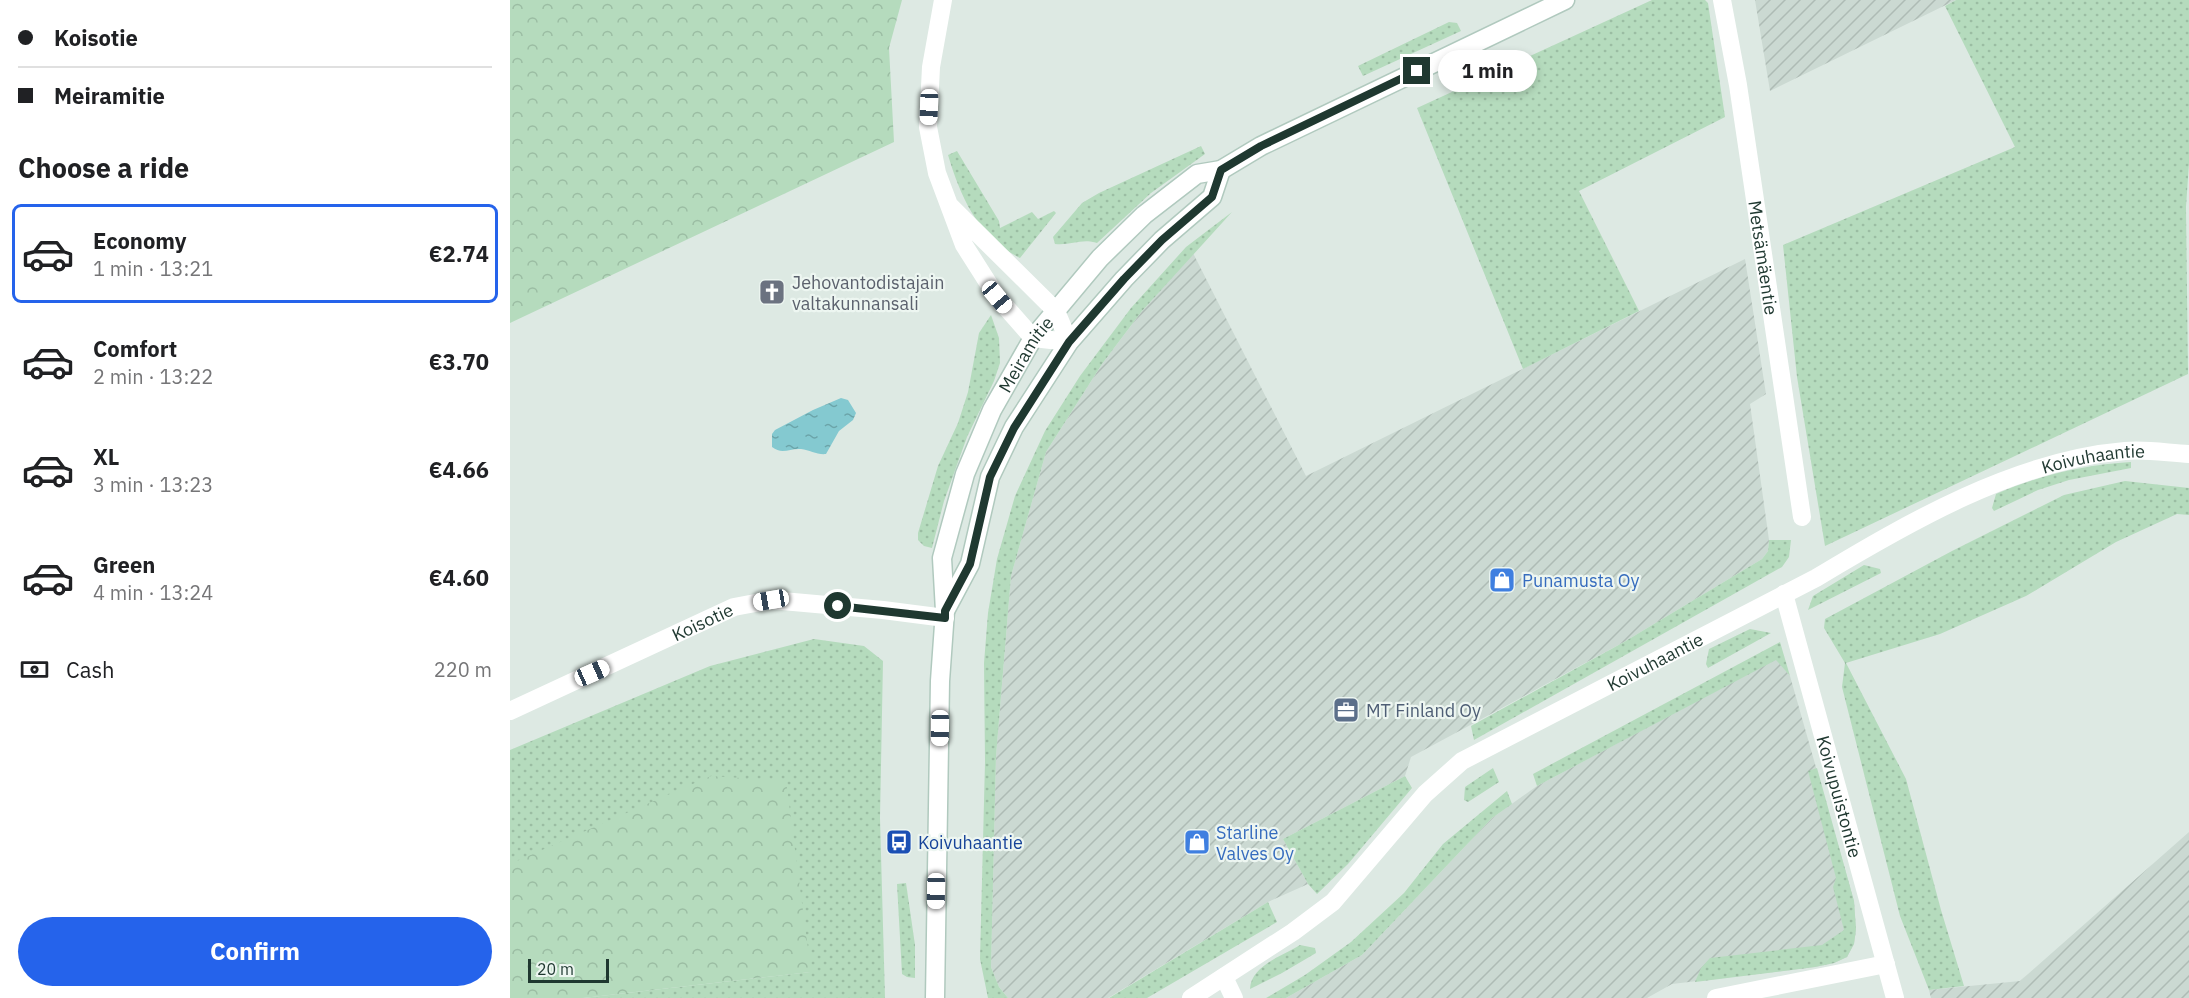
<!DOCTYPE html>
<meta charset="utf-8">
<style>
body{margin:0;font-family:"IBM Plex Sans",sans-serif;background:#f6f6f6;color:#202124;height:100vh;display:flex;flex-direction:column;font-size:22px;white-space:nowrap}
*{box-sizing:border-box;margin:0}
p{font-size:20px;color:#757577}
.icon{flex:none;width:33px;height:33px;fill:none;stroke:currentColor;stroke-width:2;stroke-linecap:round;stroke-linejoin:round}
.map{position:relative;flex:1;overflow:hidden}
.details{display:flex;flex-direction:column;background:#fff;width:510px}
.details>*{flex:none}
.top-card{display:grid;align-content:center;height:132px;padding:0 18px;background:#fff}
.scale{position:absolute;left:18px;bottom:15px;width:81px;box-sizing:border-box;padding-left:6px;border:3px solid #1f3830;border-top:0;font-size:16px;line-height:21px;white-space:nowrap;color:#1f3830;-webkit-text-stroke:4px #edf6f1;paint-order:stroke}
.end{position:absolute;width:27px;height:27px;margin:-14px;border:8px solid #1f3830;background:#fff;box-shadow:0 0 0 3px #fff}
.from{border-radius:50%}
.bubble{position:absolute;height:42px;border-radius:21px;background:#fff;box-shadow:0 3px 9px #0003;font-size:20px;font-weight:800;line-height:42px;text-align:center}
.car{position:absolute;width:18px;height:36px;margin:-18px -9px;border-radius:8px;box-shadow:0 0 4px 2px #0007;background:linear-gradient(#fff 24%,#345 0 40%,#fff 0 76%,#345 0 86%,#fff 0)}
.top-card b{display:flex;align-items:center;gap:21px;height:57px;font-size:22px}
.top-card b+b{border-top:2px solid #e0e0e0}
.top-card i{width:15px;height:15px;background:#202124}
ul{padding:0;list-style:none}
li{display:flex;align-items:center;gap:18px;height:99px;margin:0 12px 9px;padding:0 6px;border:3px solid transparent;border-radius:9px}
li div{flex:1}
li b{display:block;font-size:22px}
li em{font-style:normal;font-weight:800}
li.on{border-color:#2563eb}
li>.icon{width:54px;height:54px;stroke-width:1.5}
h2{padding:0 18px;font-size:27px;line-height:72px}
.pay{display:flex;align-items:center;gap:15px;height:66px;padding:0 18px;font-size:22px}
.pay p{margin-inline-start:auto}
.primary-button{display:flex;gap:12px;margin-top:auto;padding:12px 18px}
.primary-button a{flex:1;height:69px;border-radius:36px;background:#2563eb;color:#fff;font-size:24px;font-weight:800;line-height:69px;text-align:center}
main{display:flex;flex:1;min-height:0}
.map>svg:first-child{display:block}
</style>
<main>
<section class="details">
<div class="top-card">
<b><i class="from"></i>Koisotie</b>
<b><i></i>Meiramitie</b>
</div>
<h2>Choose a ride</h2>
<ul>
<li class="on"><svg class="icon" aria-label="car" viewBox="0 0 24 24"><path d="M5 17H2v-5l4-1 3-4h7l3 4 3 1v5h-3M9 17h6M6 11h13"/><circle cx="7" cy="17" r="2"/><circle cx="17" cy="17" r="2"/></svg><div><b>Economy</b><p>1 min · 13:21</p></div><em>€2.74</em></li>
<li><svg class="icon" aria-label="car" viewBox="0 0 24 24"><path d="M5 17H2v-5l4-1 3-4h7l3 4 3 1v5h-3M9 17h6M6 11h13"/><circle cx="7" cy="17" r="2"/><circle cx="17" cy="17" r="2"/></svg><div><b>Comfort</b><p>2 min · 13:22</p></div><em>€3.70</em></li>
<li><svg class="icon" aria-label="car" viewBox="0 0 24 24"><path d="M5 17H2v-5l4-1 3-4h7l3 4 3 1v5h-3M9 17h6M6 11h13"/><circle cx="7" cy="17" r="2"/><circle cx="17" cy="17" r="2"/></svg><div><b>XL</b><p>3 min · 13:23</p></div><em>€4.66</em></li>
<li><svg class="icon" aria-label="car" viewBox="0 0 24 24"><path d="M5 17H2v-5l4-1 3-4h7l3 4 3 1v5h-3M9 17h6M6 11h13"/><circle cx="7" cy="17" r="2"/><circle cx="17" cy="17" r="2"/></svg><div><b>Green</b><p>4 min · 13:24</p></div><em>€4.60</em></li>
</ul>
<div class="pay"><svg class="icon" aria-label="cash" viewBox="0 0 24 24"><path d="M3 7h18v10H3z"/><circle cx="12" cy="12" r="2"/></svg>Cash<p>220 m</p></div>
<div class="primary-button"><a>Confirm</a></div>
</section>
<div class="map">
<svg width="1679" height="998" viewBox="0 0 1679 998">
<defs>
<pattern id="industrial-furrows" width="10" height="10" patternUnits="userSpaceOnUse" patternTransform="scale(1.5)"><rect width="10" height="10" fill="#cbd9d2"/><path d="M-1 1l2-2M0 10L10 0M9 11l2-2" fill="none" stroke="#aebbb5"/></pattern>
<pattern id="green-dots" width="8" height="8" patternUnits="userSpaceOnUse" patternTransform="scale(1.5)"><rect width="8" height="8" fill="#b5dbbd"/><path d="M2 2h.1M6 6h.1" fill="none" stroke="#9bbda3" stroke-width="1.8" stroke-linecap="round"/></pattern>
<pattern id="forest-crowns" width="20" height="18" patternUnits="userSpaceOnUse" patternTransform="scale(1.5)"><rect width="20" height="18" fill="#b5dbbd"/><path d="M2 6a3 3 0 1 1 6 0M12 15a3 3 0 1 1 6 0" fill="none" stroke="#9bbda3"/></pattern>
<pattern id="water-ripples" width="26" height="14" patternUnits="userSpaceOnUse" patternTransform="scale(1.5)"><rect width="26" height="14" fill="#84c9d0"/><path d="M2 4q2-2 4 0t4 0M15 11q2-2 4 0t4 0" fill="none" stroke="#6ba4a9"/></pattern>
</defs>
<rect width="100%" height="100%" fill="#dde9e3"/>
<path fill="url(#industrial-furrows)" d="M 1245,0 L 1446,0 L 1260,91 Z
M 683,253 L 796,476 L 1235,259 L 1256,394 L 1240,404 L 1259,540 L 1258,551 L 1252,559 L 1114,642 L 901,757 L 895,776 L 773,839 L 798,884 L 758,902 L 598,998 L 498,998 L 489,987 L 481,967 L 486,756 L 501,576 L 536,452 L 592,364 L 632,311 Z
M 1266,659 L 1280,676 L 1344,901 L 1346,930 L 1344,944 L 1337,957 L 1324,963 L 1305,967 L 1162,984 L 1137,998 L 776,998 L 852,955 L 982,818 L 1027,786 Z
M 1679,832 L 1679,998 L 1421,998 L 1419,990 L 1510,981 Z"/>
<path fill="url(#green-dots)" d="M 1142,0 L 1195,0 L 1198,3 L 1215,117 L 1069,191 L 1129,311 L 1013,369 L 907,108 Z
M 1446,0 L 1679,0 L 1679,163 L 1676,207 L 1678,374 L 1315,546 L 1287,377 L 1273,245 L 1505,147 L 1435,6 Z
M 939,22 L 947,23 L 951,31 L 853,76 L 848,66 Z
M 691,146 L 695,154 L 641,193 L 587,243 C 572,238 560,246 545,244 L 543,237 L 572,203 L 589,193 Z
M 447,151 L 489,221 L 490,228 L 522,212 L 528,219 L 544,211 L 546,213 L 510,258 C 468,237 451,198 438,155 Z
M 722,212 L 632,311 L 592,364 L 536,452 L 501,576 L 486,756 L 481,967 L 489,987 L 498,998 L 478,998 L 470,959 L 475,762 L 474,663 L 478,613 L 487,559 L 505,496 L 535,431 L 570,376 L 621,308 L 676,247 Z
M 481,315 L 489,338 L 490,363 L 484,381 L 457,437 L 434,501 L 422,548 L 414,546 L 408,540 L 408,533 L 428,466 L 448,423 L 458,392 L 469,333 Z
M 1621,462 L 1621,468 L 1559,480 L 1528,490 L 1484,511 L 1482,508 L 1486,494 C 1530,475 1573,465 1621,462 Z
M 1615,481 L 1679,488 L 1679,515 L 1667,514 L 1606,542 L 1516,596 L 1430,634 L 1336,663 L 1396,779 L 1431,910 L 1454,986 L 1419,990 L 1390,916 L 1332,687 L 1335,663 L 1314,628 L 1315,619 L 1442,551 L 1554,495 Z
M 1259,540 L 1281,540 L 1279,557 L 1272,567 L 964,740 L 961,726 L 1114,642 L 1252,559 L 1258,551 Z
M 1354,565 L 1370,569 L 1371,573 L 1298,610 L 1303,596 Z
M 1240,629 L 1261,633 L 1198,668 L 1196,664 L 1199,649 Z
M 304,639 L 354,646 L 373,661 L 370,818 L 375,998 L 73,998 L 300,972 L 0,864 L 0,750 L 200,666 Z
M 1270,642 L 1280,676 L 1266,660 L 1027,786 L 1023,774 Z
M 983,768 L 989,782 L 958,802 L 954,800 L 955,787 Z
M 1307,768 L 1344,901 L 1346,929 L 1344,944 L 1337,957 L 1324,963 L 1305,967 L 1185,982 L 1191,968 L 1200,958 L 1312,945 L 1334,930 L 1323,887 L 1326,878 L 1298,771 Z
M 895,776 L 902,788 L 838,864 L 807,894 L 798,884 L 773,839 Z
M 997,791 L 1002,804 L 982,818 L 852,955 L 776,998 L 756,998 L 795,975 L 841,942 L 894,893 L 933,844 Z
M 396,883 L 405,945 L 405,978 L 397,977 L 392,974 L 387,884 Z
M 758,902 L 767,922 L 637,998 L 599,998 Z
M 790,945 L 805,948 L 806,953 L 772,973 L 740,989 C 741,966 772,956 790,945 Z"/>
<path fill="url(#forest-crowns)" d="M 0,0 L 392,0 L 379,48 L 384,142 L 0,323 Z
M 201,776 L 276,781 L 301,972 L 73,998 L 0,998 L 0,864 Z"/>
<path fill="url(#water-ripples)" d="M 331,398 L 338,400 L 346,413 L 343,420 L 329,431 L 316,454 C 307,455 300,450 291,449 C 280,448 272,455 262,447 L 262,434 L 265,430 L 303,410 Z"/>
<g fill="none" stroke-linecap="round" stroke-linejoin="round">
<defs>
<g id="secondary">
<path d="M 436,609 L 460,564 L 480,477 L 504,427 L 559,342 L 614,279 L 652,240 L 702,197 L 711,170"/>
<path id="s5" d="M 425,998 L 430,681 L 435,611 L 432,558 L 455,474 L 482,410 L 523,338 L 590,258 L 634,215 L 687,174 L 711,170 L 751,146 L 1055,0"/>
</g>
</defs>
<use href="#secondary" stroke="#b0c9be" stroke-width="21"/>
<g stroke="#fff" stroke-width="18">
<path d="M 433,0 L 421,67 L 418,127 L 427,173 L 454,245 L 487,297 L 523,338 L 559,342 L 546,311 L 441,207"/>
<path id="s1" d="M 1212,0 L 1228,85 L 1292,517"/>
<path id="s2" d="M 1274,594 L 1385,998"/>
<path id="s3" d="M 0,711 L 224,607 L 261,600 L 373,610 L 435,618"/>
<path d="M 714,977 L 724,998"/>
<path id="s4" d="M 681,998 L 783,932 L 823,902 L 915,794 L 952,761 L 1306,578 C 1399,522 1506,460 1615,451 C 1636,449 1658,453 1679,454"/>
<path d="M 1206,998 L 1376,964"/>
</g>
<use href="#secondary" stroke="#fff" stroke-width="18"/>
</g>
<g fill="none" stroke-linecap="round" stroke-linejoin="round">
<path stroke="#1f3830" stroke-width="8" d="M 328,606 L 435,618 L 435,611 L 460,564 L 480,477 L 504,428 L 559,342 L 614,279 L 652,240 L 702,197 L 711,170 L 751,146 L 907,71"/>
</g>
<defs>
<symbol id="church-square" viewBox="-11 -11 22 22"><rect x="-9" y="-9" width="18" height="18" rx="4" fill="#6b7280" stroke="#edf6f1"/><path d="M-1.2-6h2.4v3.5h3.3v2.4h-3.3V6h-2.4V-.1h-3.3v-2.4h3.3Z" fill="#fff"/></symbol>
<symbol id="shop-square" viewBox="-11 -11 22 22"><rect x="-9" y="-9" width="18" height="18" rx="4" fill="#3f7fe0" stroke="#edf6f1"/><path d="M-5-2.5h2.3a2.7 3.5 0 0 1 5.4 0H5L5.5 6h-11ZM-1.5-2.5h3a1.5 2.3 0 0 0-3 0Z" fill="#fff"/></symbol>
<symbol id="office-square" viewBox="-11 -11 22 22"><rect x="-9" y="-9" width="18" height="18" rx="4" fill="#5c6f8a" stroke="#edf6f1"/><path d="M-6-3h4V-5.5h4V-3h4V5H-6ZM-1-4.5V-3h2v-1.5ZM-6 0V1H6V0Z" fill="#fff"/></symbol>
<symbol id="bus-square" viewBox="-11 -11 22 22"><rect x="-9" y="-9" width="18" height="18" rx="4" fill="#1a4fb4" stroke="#edf6f1"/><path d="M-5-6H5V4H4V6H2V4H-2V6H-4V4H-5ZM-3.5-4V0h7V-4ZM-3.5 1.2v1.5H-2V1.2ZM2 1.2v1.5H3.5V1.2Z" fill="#fff"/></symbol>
</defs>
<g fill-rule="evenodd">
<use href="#church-square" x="247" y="277" width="30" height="30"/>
<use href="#shop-square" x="977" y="565" width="30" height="30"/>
<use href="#office-square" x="821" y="695" width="30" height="30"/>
<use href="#bus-square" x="374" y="827" width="30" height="30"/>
<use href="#shop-square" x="672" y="827" width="30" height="30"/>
</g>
<g text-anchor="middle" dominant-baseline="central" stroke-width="4.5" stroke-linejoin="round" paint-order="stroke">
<g font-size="18" fill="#1f3830" stroke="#edf6f1">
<text stroke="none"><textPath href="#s1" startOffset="261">Metsämäentie</textPath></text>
<text stroke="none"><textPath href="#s5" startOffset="662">Meiramitie</textPath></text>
<text stroke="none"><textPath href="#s4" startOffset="1066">Koivuhaantie</textPath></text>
<text stroke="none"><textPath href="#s3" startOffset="212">Koisotie</textPath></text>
<text stroke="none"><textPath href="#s4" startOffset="580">Koivuhaantie</textPath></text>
<text stroke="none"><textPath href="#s2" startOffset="210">Koivupuistontie</textPath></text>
</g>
<g font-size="18" fill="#5b616d" stroke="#edf6f1" text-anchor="start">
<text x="282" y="282">Jehovantodistajain<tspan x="282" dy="21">valtakunnansali</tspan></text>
</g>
<g font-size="18" fill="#366cbe" stroke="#edf6f1" text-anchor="start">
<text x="1012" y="580">Punamusta Oy</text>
<text x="706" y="832">Starline<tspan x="706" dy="21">Valves Oy</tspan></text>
</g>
<g font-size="18" fill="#4e5e75" stroke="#edf6f1" text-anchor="start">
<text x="856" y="710">MT Finland Oy</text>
</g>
<g font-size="18" fill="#164399" stroke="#edf6f1" text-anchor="start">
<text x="408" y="842">Koivuhaantie</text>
</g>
</g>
</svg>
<div class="scale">20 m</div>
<i class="end from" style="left:328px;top:606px"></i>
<i class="end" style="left:907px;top:71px"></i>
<div class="bubble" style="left:928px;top:50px;width:99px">1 min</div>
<i class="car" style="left:419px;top:107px;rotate:182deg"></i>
<i class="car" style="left:487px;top:297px;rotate:140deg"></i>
<i class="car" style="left:261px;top:600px;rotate:260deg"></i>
<i class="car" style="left:82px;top:673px;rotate:66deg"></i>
<i class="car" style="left:430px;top:728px;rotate:181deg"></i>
<i class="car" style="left:426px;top:891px;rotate:181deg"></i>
</div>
</main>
